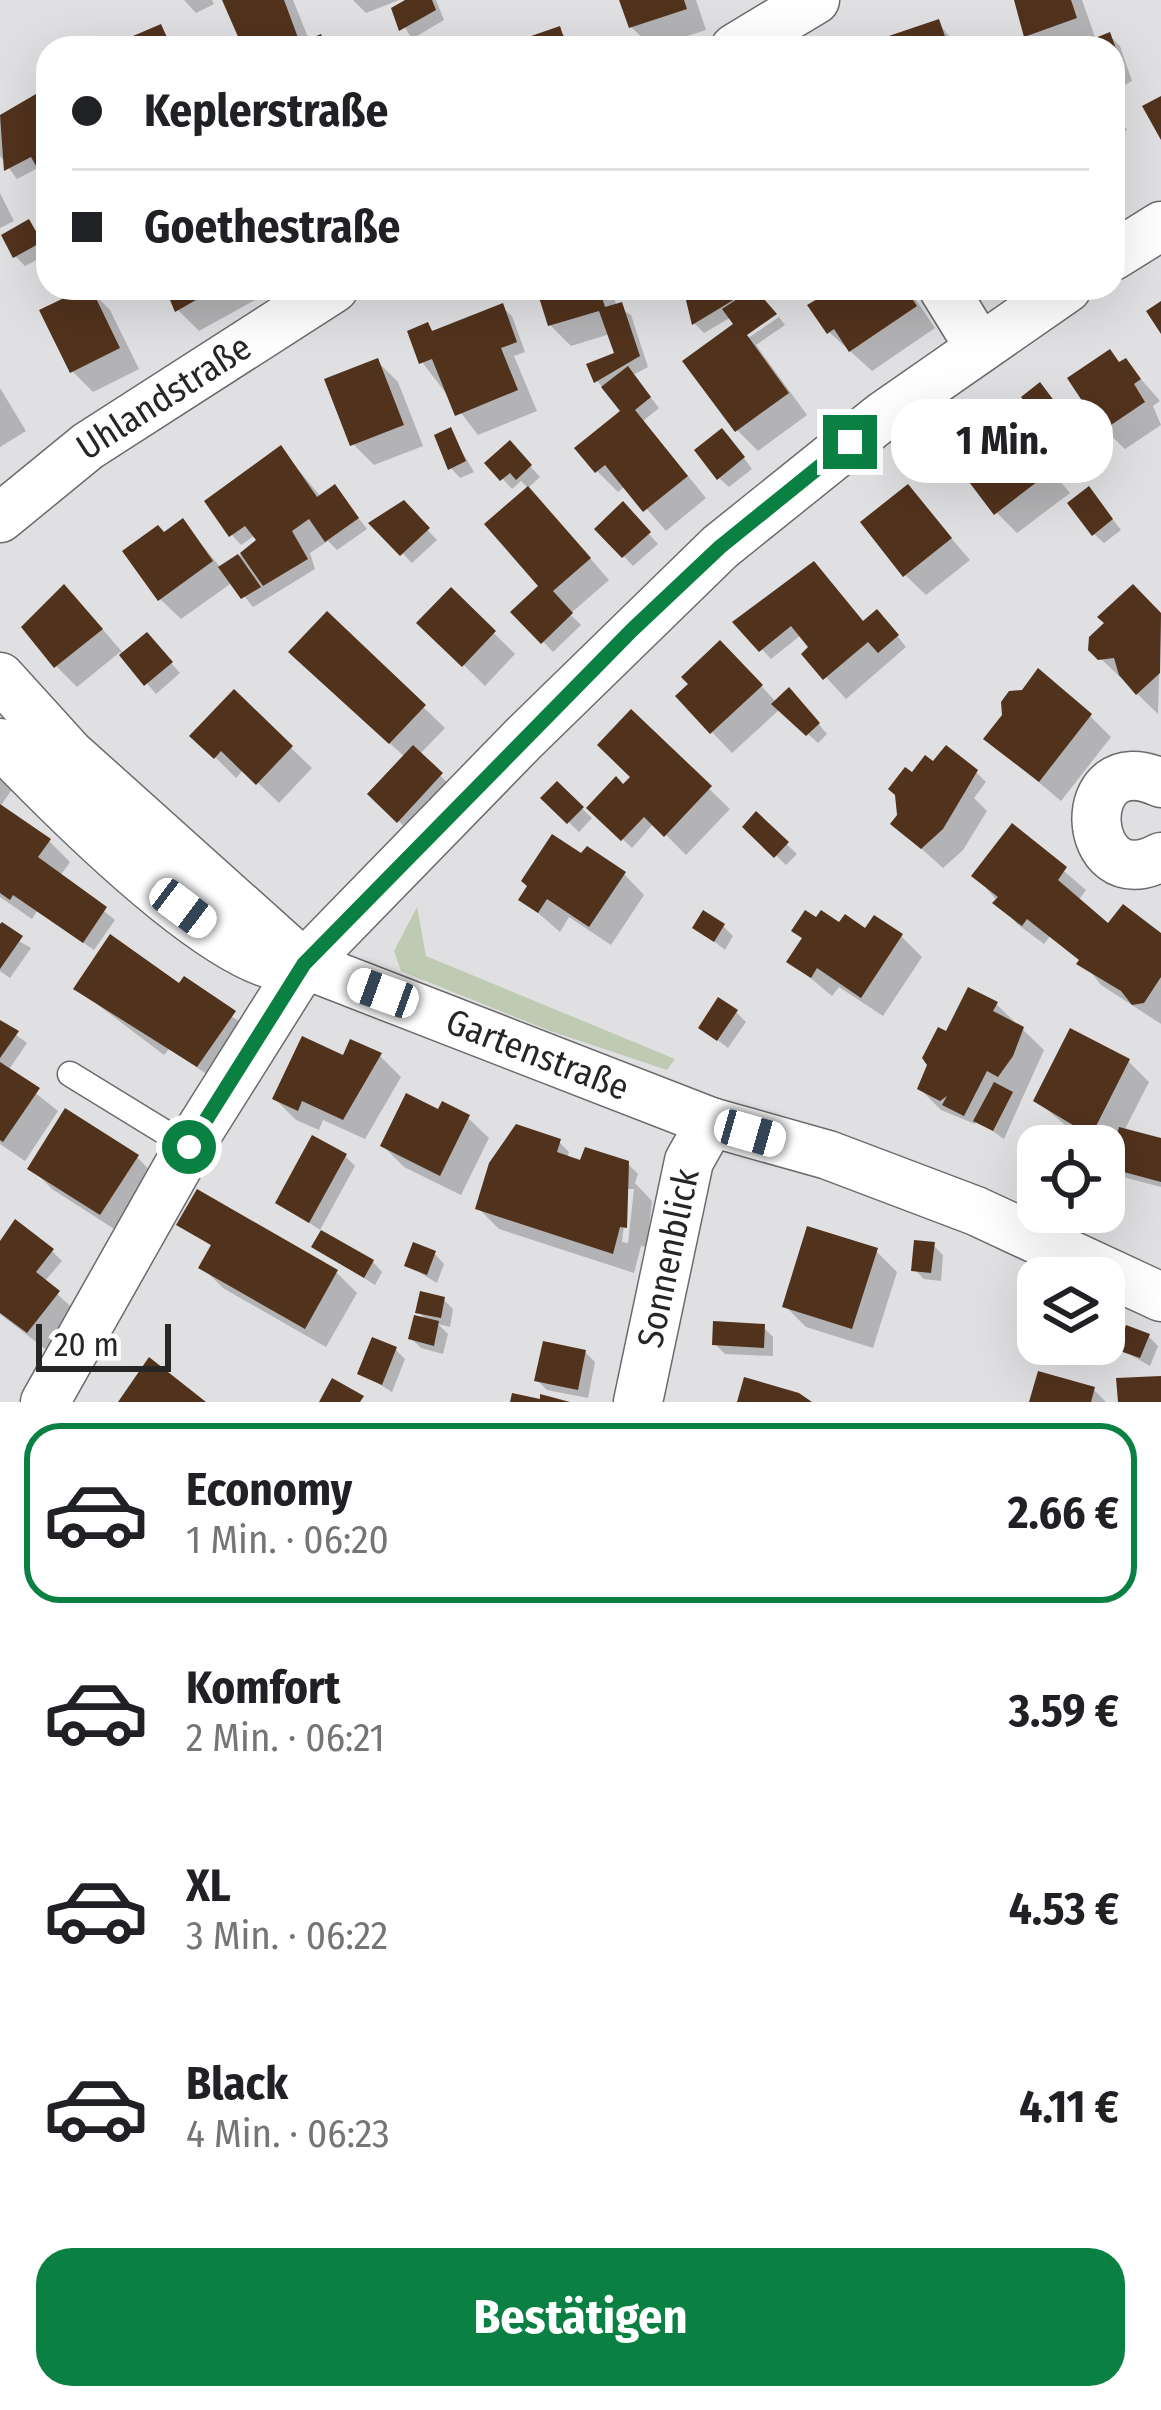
<!DOCTYPE html>
<html lang="de">
<meta charset="utf-8">
<style>
body{margin:0;font-family:"Fira Sans Condensed",sans-serif;background:#f6f6f6;color:#202124;height:100vh;display:flex;flex-direction:column;font-size:45px;white-space:nowrap}
*{box-sizing:border-box;margin:0}
p{font-size:39px;color:#757577}
.icon{flex:none;width:66px;height:66px;fill:none;stroke:currentColor;stroke-width:2;stroke-linecap:round;stroke-linejoin:round}
.map{position:relative;height:1402px;overflow:hidden}
.sheet{display:flex;flex-direction:column;background:#fff;flex:1}
.sheet>*{flex:none}
.hud{position:absolute;left:36px;top:36px;width:1089px;height:264px;border-radius:36px;box-shadow:0 12px 48px #0002;display:grid;align-content:center;height:264px;padding:0 36px;background:#fff}
.buttons{position:absolute;left:1017px;top:1125px;display:grid;gap:24px}
.buttons a{display:grid;place-items:center;width:108px;height:108px;border-radius:24px;background:#fff;box-shadow:0 12px 48px #0002;font-size:60px}
.scale{position:absolute;left:36px;bottom:30px;width:135px;box-sizing:border-box;padding-left:12px;border:6px solid #262627;border-top:0;font-size:33px;line-height:42px;white-space:nowrap;color:#262627;-webkit-text-stroke:9px #fff;paint-order:stroke}
.end{position:absolute;width:54px;height:54px;margin:-27px;border:15px solid #0b8043;background:#fff;box-shadow:0 0 0 6px #fff}
.from{border-radius:50%}
.bubble{position:absolute;height:84px;border-radius:36px;background:#fff;box-shadow:0 12px 48px #0002;font-size:39px;font-weight:700;line-height:84px;text-align:center}
.car{position:absolute;width:36px;height:72px;margin:-36px -18px;border-radius:15px;box-shadow:0 0 9px 3px #0007;background:linear-gradient(#fff 24%,#345 0 40%,#fff 0 76%,#345 0 86%,#fff 0)}
.hud b{display:flex;align-items:center;gap:42px;height:114px;font-size:45px}
.hud b+b{border-top:3px solid #e0e0e0}
.hud i{width:30px;height:30px;background:#202124}
ul{padding:21px 0 0;list-style:none}
li{display:flex;align-items:center;gap:36px;height:180px;margin:0 24px 18px;padding:0 12px;border:6px solid transparent;border-radius:36px}
li div{flex:1}
li b{display:block;font-size:45px}
li em{font-style:normal;font-weight:700}
li.current{border-color:#0b8043}
li>.icon{width:108px;height:108px;stroke-width:1.5}
.cta{display:flex;gap:24px;margin-top:auto;padding:24px 36px}
.cta a{flex:1;height:138px;border-radius:36px;background:#0b8043;color:#fff;font-size:48px;font-weight:700;line-height:138px;text-align:center}
.map>svg:first-child{display:block}
</style>
<div class="map">
<svg width="1161" height="1402" viewBox="0 0 1161 1402">
<rect width="100%" height="100%" fill="#e0e0e3"/>
<path fill="#becbb2" d="M 417,907 L 426,956 L 675,1059 L 667,1070 L 550,1031 L 401,971 L 394,951 Z"/>
<path fill="#0003" fill-rule="evenodd" d="M 184,0 L 212,0 L 214,4 L 196,13 Z
M 225,0 L 293,0 L 310,42 L 320,37 L 330,48 L 243,48 Z
M 353,0 L 399,0 L 366,13 Z
M 411,0 L 436,0 L 444,20 L 412,39 L 394,9 Z
M 623,0 L 696,0 L 706,30 L 652,47 L 631,27 Z
M 1016,0 L 1082,0 L 1096,40 L 1110,36 L 1120,46 L 1132,81 L 1113,92 L 1113,48 L 1090,48 L 1088,42 L 1039,48 L 1026,35 Z
M 938,23 L 960,48 L 877,48 Z
M 559,30 L 577,48 L 506,48 Z
M 48,92 L 48,178 L 40,167 L 17,179 L 0,156 L 0,119 Z
M 1113,106 L 1127,130 L 1113,139 Z
M 0,193 L 14,221 L 0,228 Z
M 29,223 L 48,254 L 25,266 L 15,256 Z
M 168,288 L 250,288 L 255,300 L 199,331 L 178,310 Z
M 269,288 L 302,288 L 278,297 Z
M 539,288 L 611,288 L 617,307 L 631,315 L 648,367 L 633,375 L 659,408 L 643,421 L 706,498 L 666,531 L 626,485 L 618,492 L 597,471 L 624,411 L 597,381 L 617,354 L 610,334 L 571,346 L 550,325 Z
M 686,288 L 738,288 L 740,300 L 757,290 L 775,312 L 744,334 L 748,338 L 779,317 L 785,325 L 756,345 L 807,415 L 758,451 L 737,430 L 740,323 L 733,316 L 704,333 L 695,324 Z
M 840,288 L 908,288 L 935,328 L 872,371 L 829,332 L 812,306 Z
M 89,289 L 110,310 L 139,369 L 93,392 L 72,371 Z
M 502,307 L 512,316 L 525,352 L 514,356 L 537,411 L 478,435 L 422,362 L 428,326 L 435,333 Z
M 377,361 L 398,382 L 423,446 L 374,465 L 353,444 Z
M 1126,362 L 1160,401 L 1153,406 L 1161,425 L 1125,449 L 1104,429 Z
M 0,388 L 26,431 L 0,447 Z
M 1065,417 L 1091,438 L 1070,454 L 1060,445 Z
M 1010,422 L 1070,493 L 1017,533 L 997,513 Z
M 450,431 L 474,472 L 460,478 L 451,468 Z
M 732,442 L 752,469 L 729,487 L 719,478 Z
M 510,444 L 540,477 L 528,488 L 521,481 L 512,489 L 488,463 Z
M 281,449 L 321,497 L 335,488 L 367,529 L 337,550 L 328,541 L 310,553 L 315,569 L 253,607 L 233,582 L 181,619 L 160,599 L 165,536 L 183,522 L 221,568 L 260,542 L 254,536 L 241,545 L 232,535 Z
M 908,488 L 970,560 L 926,595 L 905,575 Z
M 1098,500 L 1121,530 L 1104,543 L 1094,534 Z
M 403,504 L 437,540 L 412,563 L 373,523 Z
M 623,505 L 658,544 L 633,566 L 598,529 Z
M 549,511 L 609,580 L 570,614 L 581,625 L 553,652 L 515,612 L 542,586 Z
M 834,586 L 865,623 L 886,622 L 906,647 L 846,699 L 805,654 L 812,648 L 801,635 L 771,659 L 736,622 Z
M 451,591 L 515,654 L 485,686 L 421,623 Z
M 85,609 L 124,654 L 156,646 L 180,673 L 156,694 L 120,652 L 77,687 L 56,666 Z
M 1154,609 L 1161,617 L 1158,714 L 1091,649 Z
M 327,615 L 445,728 L 419,755 L 450,785 L 408,830 L 371,794 L 406,758 L 313,673 Z
M 741,664 L 777,703 L 799,701 L 827,734 L 818,743 L 780,709 L 732,753 L 712,732 Z
M 234,694 L 312,768 L 279,803 L 244,769 L 236,778 L 194,736 Z
M 631,714 L 730,809 L 686,855 L 654,823 L 632,848 L 590,808 L 634,777 Z
M 1005,716 L 1090,716 L 1111,737 L 1061,801 L 987,739 Z
M 934,765 L 976,772 L 986,782 L 974,798 L 987,811 L 963,850 L 943,868 L 894,824 L 913,776 Z
M 0,767 L 17,782 L 0,807 Z
M 557,785 L 592,818 L 579,832 L 544,798 Z
M 0,808 L 49,841 L 70,862 L 60,876 L 115,920 L 94,950 L 37,911 L 32,919 L 0,897 Z
M 757,816 L 797,854 L 786,865 L 746,827 Z
M 1012,827 L 1086,890 L 1078,901 L 1108,928 L 1161,937 L 1161,1024 L 1101,985 L 1082,961 L 1050,936 L 1044,944 L 1017,924 L 975,875 Z
M 582,857 L 624,874 L 644,895 L 611,945 L 569,917 L 560,932 L 522,899 Z
M 723,926 L 733,936 L 725,950 L 696,927 Z
M 840,927 L 901,936 L 922,957 L 883,1016 L 839,987 L 832,996 L 790,961 Z
M 0,930 L 31,948 L 10,978 L 0,971 Z
M 180,988 L 243,1023 L 208,1075 L 169,1049 L 164,1055 L 77,989 Z
M 996,1004 L 1044,1050 L 1004,1139 L 977,1120 L 975,1124 L 941,1110 L 920,1089 L 948,1035 Z
M 736,1012 L 746,1022 L 728,1048 L 702,1028 Z
M 0,1023 L 27,1043 L 8,1071 L 58,1111 L 25,1161 L 0,1144 Z
M 380,1056 L 401,1077 L 365,1139 L 323,1120 L 319,1130 L 296,1120 L 275,1099 L 345,1059 Z
M 1128,1061 L 1149,1082 L 1124,1131 L 1161,1141 L 1161,1187 L 1123,1177 L 1113,1167 L 1115,1156 L 1079,1137 L 1036,1100 Z
M 440,1113 L 468,1118 L 489,1138 L 461,1195 L 404,1167 L 383,1146 Z
M 559,1142 L 569,1152 L 567,1159 L 628,1164 L 638,1174 L 635,1183 L 652,1201 L 647,1247 L 641,1246 L 634,1273 L 499,1229 L 478,1208 ZM 628,1189 L 634,1189 L 628,1243 L 622,1242 Z
M 345,1156 L 355,1166 L 320,1230 L 278,1202 Z
M 137,1157 L 157,1178 L 122,1234 L 52,1189 L 31,1168 Z
M 180,1224 L 336,1272 L 357,1293 L 326,1347 L 223,1288 L 202,1267 L 213,1247 Z
M 933,1245 L 943,1255 L 941,1281 L 924,1279 L 914,1269 Z
M 315,1247 L 373,1262 L 382,1272 L 375,1285 Z
M 52,1251 L 62,1261 L 44,1282 L 79,1314 L 49,1352 L 0,1314 L 0,1255 Z
M 876,1251 L 897,1272 L 873,1348 L 806,1327 L 785,1306 Z
M 435,1254 L 444,1264 L 437,1283 L 407,1265 Z
M 443,1299 L 453,1309 L 450,1327 L 438,1324 L 448,1334 L 443,1354 L 421,1348 L 411,1338 L 428,1322 L 419,1312 Z
M 763,1327 L 773,1337 L 773,1356 L 725,1354 L 715,1344 Z
M 1148,1336 L 1158,1346 L 1150,1366 L 1120,1349 Z
M 395,1349 L 405,1359 L 392,1392 L 361,1373 Z
M 585,1352 L 595,1362 L 588,1398 L 547,1390 L 537,1380 Z
M 1040,1375 L 1094,1390 L 1106,1402 L 1032,1402 Z"/>
<path fill="#51321d" d="M 222,0 L 284,0 L 300,43 L 321,34 L 327,48 L 243,48 Z
M 405,0 L 432,0 L 436,10 L 399,31 L 391,8 Z
M 619,0 L 684,0 L 687,9 L 629,28 Z
M 1014,0 L 1071,0 L 1077,18 L 1024,37 Z
M 939,19 L 949,48 L 873,48 L 871,42 Z
M 161,24 L 170,44 L 178,41 L 181,48 L 105,48 Z
M 560,26 L 567,48 L 499,48 L 499,47 Z
M 1110,32 L 1124,71 L 1113,77 L 1113,48 L 1087,48 L 1085,42 Z
M 48,87 L 48,171 L 41,175 L 31,157 L 4,171 L 0,115 Z
M 1161,96 L 1161,140 L 1142,106 Z
M 29,219 L 42,242 L 13,258 L 1,235 Z
M 85,288 L 91,288 L 120,348 L 70,373 L 39,310 Z
M 165,288 L 217,288 L 175,312 Z
M 536,288 L 599,288 L 605,307 L 622,302 L 640,356 L 594,383 L 586,364 L 614,353 L 599,311 L 548,326 Z
M 683,288 L 732,288 L 735,299 L 692,325 Z
M 754,288 L 777,314 L 747,335 L 789,393 L 735,432 L 682,361 L 733,324 L 722,309 Z
M 836,288 L 905,288 L 917,306 L 849,352 L 834,329 L 827,334 L 807,305 Z
M 1161,301 L 1161,334 L 1146,311 Z
M 503,303 L 517,342 L 501,348 L 518,390 L 455,416 L 432,359 L 419,364 L 407,331 L 428,322 L 432,331 Z
M 1110,349 L 1119,362 L 1126,358 L 1141,379 L 1134,384 L 1145,402 L 1102,431 L 1067,378 Z
M 378,358 L 404,425 L 350,446 L 324,379 Z
M 628,366 L 651,397 L 635,410 L 688,476 L 643,512 L 605,465 L 595,473 L 574,448 L 620,411 L 601,387 Z
M 1040,382 L 1064,414 L 1069,409 L 1083,427 L 1058,447 L 1021,397 Z
M 1011,418 L 1051,471 L 994,515 L 954,462 Z
M 451,427 L 466,461 L 448,470 L 434,435 Z
M 722,428 L 745,457 L 717,480 L 694,450 Z
M 510,440 L 532,465 L 516,480 L 510,473 L 500,481 L 484,463 Z
M 281,445 L 317,497 L 335,484 L 359,518 L 325,542 L 309,519 L 292,531 L 308,559 L 263,586 L 240,553 L 256,540 L 245,526 L 229,537 L 204,501 Z
M 908,484 L 952,538 L 903,577 L 860,522 Z
M 528,486 L 591,558 L 553,591 L 573,613 L 541,644 L 510,612 L 538,586 L 484,524 Z
M 1089,486 L 1113,519 L 1092,536 L 1067,503 Z
M 404,500 L 430,528 L 400,556 L 368,523 Z
M 623,501 L 651,532 L 622,558 L 594,529 Z
M 183,518 L 213,561 L 158,601 L 122,551 L 158,525 L 164,532 Z
M 238,554 L 261,587 L 241,599 L 218,567 Z
M 814,561 L 863,621 L 877,609 L 899,635 L 878,653 L 868,642 L 823,680 L 801,654 L 808,647 L 791,626 L 759,652 L 732,622 Z
M 64,584 L 103,629 L 54,668 L 21,627 Z
M 1133,584 L 1161,613 L 1160,673 L 1136,695 L 1119,675 L 1114,658 L 1098,660 L 1088,650 L 1089,637 L 1104,623 L 1097,617 Z
M 451,587 L 496,631 L 462,667 L 416,623 Z
M 327,611 L 426,705 L 389,744 L 288,652 Z
M 147,632 L 173,662 L 144,686 L 119,655 Z
M 720,640 L 763,685 L 710,734 L 675,696 L 688,684 L 681,677 Z
M 1038,668 L 1092,714 L 1039,782 L 983,739 L 1002,715 L 1001,702 L 1009,691 L 1022,690 Z
M 789,687 L 820,723 L 806,736 L 771,704 Z
M 234,689 L 293,746 L 256,785 L 221,751 L 214,759 L 189,736 Z
M 631,709 L 712,786 L 664,837 L 644,817 L 621,841 L 586,808 L 616,776 L 623,784 L 630,777 L 597,745 Z
M 413,745 L 443,773 L 397,823 L 367,794 Z
M 946,745 L 978,770 L 943,829 L 921,849 L 890,824 L 897,815 L 895,795 L 888,789 L 905,767 L 912,772 L 925,755 L 933,761 Z
M 557,781 L 584,807 L 567,824 L 540,798 Z
M 0,804 L 51,839 L 38,857 L 107,907 L 83,943 L 13,895 L 10,900 L 0,893 Z
M 756,811 L 789,842 L 774,858 L 742,827 Z
M 1012,823 L 1067,867 L 1058,880 L 1108,923 L 1123,904 L 1161,933 L 1161,977 L 1144,1003 L 1132,1005 L 1121,991 L 1076,964 L 1079,960 L 1027,919 L 1022,926 L 992,903 L 998,897 L 971,876 Z
M 552,834 L 581,853 L 587,846 L 626,872 L 589,927 L 547,899 L 538,913 L 518,900 L 527,886 L 521,881 Z
M 703,910 L 725,924 L 714,942 L 692,928 Z
M 805,910 L 816,917 L 821,910 L 839,922 L 845,914 L 865,928 L 874,915 L 903,934 L 861,998 L 817,968 L 811,978 L 786,962 L 802,938 L 791,931 Z
M 2,922 L 23,936 L 0,969 L 0,924 Z
M 110,934 L 179,983 L 184,976 L 236,1011 L 197,1067 L 73,989 Z
M 968,987 L 998,1002 L 993,1011 L 1024,1027 L 1013,1056 L 998,1077 L 987,1071 L 964,1116 L 942,1105 L 947,1096 L 940,1101 L 917,1089 L 927,1065 L 922,1058 L 938,1027 L 946,1031 Z
M 718,997 L 738,1010 L 717,1041 L 698,1028 Z
M 0,1020 L 19,1031 L 0,1058 Z
M 1070,1028 L 1130,1059 L 1091,1136 L 1033,1101 Z
M 302,1036 L 343,1055 L 350,1039 L 382,1053 L 343,1120 L 302,1101 L 298,1111 L 272,1099 Z
M 0,1062 L 40,1088 L 3,1142 L 0,1140 Z
M 994,1082 L 1013,1092 L 993,1131 L 973,1121 Z
M 406,1093 L 438,1109 L 442,1101 L 470,1115 L 440,1176 L 380,1146 Z
M 65,1108 L 139,1155 L 100,1215 L 27,1169 Z
M 516,1124 L 561,1139 L 557,1152 L 580,1160 L 585,1147 L 629,1161 L 627,1228 L 620,1227 L 613,1254 L 475,1209 L 489,1163 Z
M 1119,1127 L 1161,1138 L 1161,1182 L 1109,1168 Z
M 312,1135 L 347,1154 L 309,1223 L 275,1203 Z
M 197,1189 L 338,1270 L 305,1329 L 198,1268 L 211,1245 L 176,1225 Z
M 15,1219 L 54,1249 L 36,1272 L 60,1291 L 27,1333 L 0,1313 L 0,1241 Z
M 807,1226 L 878,1248 L 852,1329 L 782,1307 Z
M 321,1230 L 374,1260 L 364,1278 L 311,1247 Z
M 914,1240 L 935,1242 L 931,1273 L 911,1271 Z
M 413,1242 L 436,1251 L 427,1275 L 404,1266 Z
M 420,1291 L 445,1297 L 441,1318 L 415,1313 Z
M 414,1315 L 439,1321 L 434,1346 L 408,1339 Z
M 713,1321 L 765,1324 L 764,1348 L 712,1345 Z
M 1126,1325 L 1150,1334 L 1140,1358 L 1117,1350 Z
M 372,1337 L 397,1347 L 382,1385 L 357,1374 Z
M 543,1341 L 586,1350 L 578,1390 L 534,1381 Z
M 149,1357 L 206,1402 L 118,1402 Z
M 1038,1371 L 1095,1387 L 1091,1402 L 1029,1402 Z
M 1161,1376 L 1161,1402 L 1118,1402 L 1116,1378 Z
M 744,1377 L 799,1393 L 812,1402 L 737,1402 Z
M 332,1378 L 364,1396 L 360,1402 L 319,1402 Z
M 512,1393 L 540,1399 L 540,1394 L 570,1402 L 510,1402 Z"/>
<g fill="none" stroke-linecap="round" stroke-linejoin="round">
<defs>
<path id="lane" d="M 70,1074 L 189,1147"/>
<g id="street">
<path d="M 735,48 L 815,0"/>
<path d="M 1113,256 L 1161,226"/>
<path d="M 943,288 L 980,348"/>
<path id="s1" d="M 0,518 L 88,446 L 334,288"/>
<path id="s2" d="M 0,677 L 69,753 L 304,964 L 711,1122 L 828,1155 L 976,1211 L 1161,1297"/>
<path d="M 0,743 C 53,798 212,960 284,967"/>
<path d="M 1161,783 C 1071,741 1079,901 1161,857"/>
<path d="M 45,1402 L 189,1147 L 304,964 L 523,739 L 720,547 L 883,416 L 1067,288"/>
<path id="s3" d="M 638,1402 L 689,1161 L 711,1122"/>
</g>
</defs>
<use href="#lane" stroke="#6b6b6e" stroke-width="27"/>
<use href="#street" stroke="#6b6b6e" stroke-width="51"/>
<use href="#lane" stroke="#fff" stroke-width="24"/>
<use href="#street" stroke="#fff" stroke-width="48"/>
</g>
<g fill="none" stroke-linecap="round" stroke-linejoin="round">
<path stroke="#0b8043" stroke-width="15" d="M 189,1147 L 304,964 L 632,630 L 720,547 L 850,442"/>
</g>
<g text-anchor="middle" dominant-baseline="central" stroke-width="12" stroke-linejoin="round" paint-order="stroke">
<g font-size="36" fill="#262627" stroke="#fff">
<text stroke="none"><textPath href="#s1" startOffset="204">Uhlandstraße</textPath></text>
<text stroke="none"><textPath href="#s2" startOffset="669">Gartenstraße</textPath></text>
<text stroke="none"><textPath href="#s3" startOffset="147">Sonnenblick</textPath></text>
</g>
</g>
</svg>
<div class="buttons">
<a><svg class="icon" aria-label="locate" viewBox="0 0 24 24"><circle cx="12" cy="12" r="6"/><path d="M12 2v4M12 18v4M2 12h4M18 12h4"/></svg></a>
<a><svg class="icon" aria-label="layers" viewBox="0 0 24 24"><path d="M12 4l9 5-9 5-9-5zM3 14l9 5 9-5"/></svg></a>
</div>
<div class="scale">20 m</div>
<i class="end from" style="left:189px;top:1147px"></i>
<i class="end" style="left:850px;top:442px"></i>
<div class="bubble" style="left:891px;top:399px;width:222px">1 Min.</div>
<i class="car" style="left:183px;top:908px;rotate:127deg"></i>
<i class="car" style="left:383px;top:993px;rotate:290deg"></i>
<i class="car" style="left:750px;top:1133px;rotate:106deg"></i>
<div class="hud">
<b><i class="from"></i>Keplerstraße</b>
<b><i></i>Goethestraße</b>
</div>
</div>
<section class="sheet">
<ul>
<li class="current"><svg class="icon" aria-label="car" viewBox="0 0 24 24"><path d="M5 17H2v-5l4-1 3-4h7l3 4 3 1v5h-3M9 17h6M6 11h13"/><circle cx="7" cy="17" r="2"/><circle cx="17" cy="17" r="2"/></svg><div><b>Economy</b><p>1 Min. · 06:20</p></div><em>2.66 €</em></li>
<li><svg class="icon" aria-label="car" viewBox="0 0 24 24"><path d="M5 17H2v-5l4-1 3-4h7l3 4 3 1v5h-3M9 17h6M6 11h13"/><circle cx="7" cy="17" r="2"/><circle cx="17" cy="17" r="2"/></svg><div><b>Komfort</b><p>2 Min. · 06:21</p></div><em>3.59 €</em></li>
<li><svg class="icon" aria-label="car" viewBox="0 0 24 24"><path d="M5 17H2v-5l4-1 3-4h7l3 4 3 1v5h-3M9 17h6M6 11h13"/><circle cx="7" cy="17" r="2"/><circle cx="17" cy="17" r="2"/></svg><div><b>XL</b><p>3 Min. · 06:22</p></div><em>4.53 €</em></li>
<li><svg class="icon" aria-label="car" viewBox="0 0 24 24"><path d="M5 17H2v-5l4-1 3-4h7l3 4 3 1v5h-3M9 17h6M6 11h13"/><circle cx="7" cy="17" r="2"/><circle cx="17" cy="17" r="2"/></svg><div><b>Black</b><p>4 Min. · 06:23</p></div><em>4.11 €</em></li>
</ul>
<div class="cta"><a>Bestätigen</a></div>
</section>
